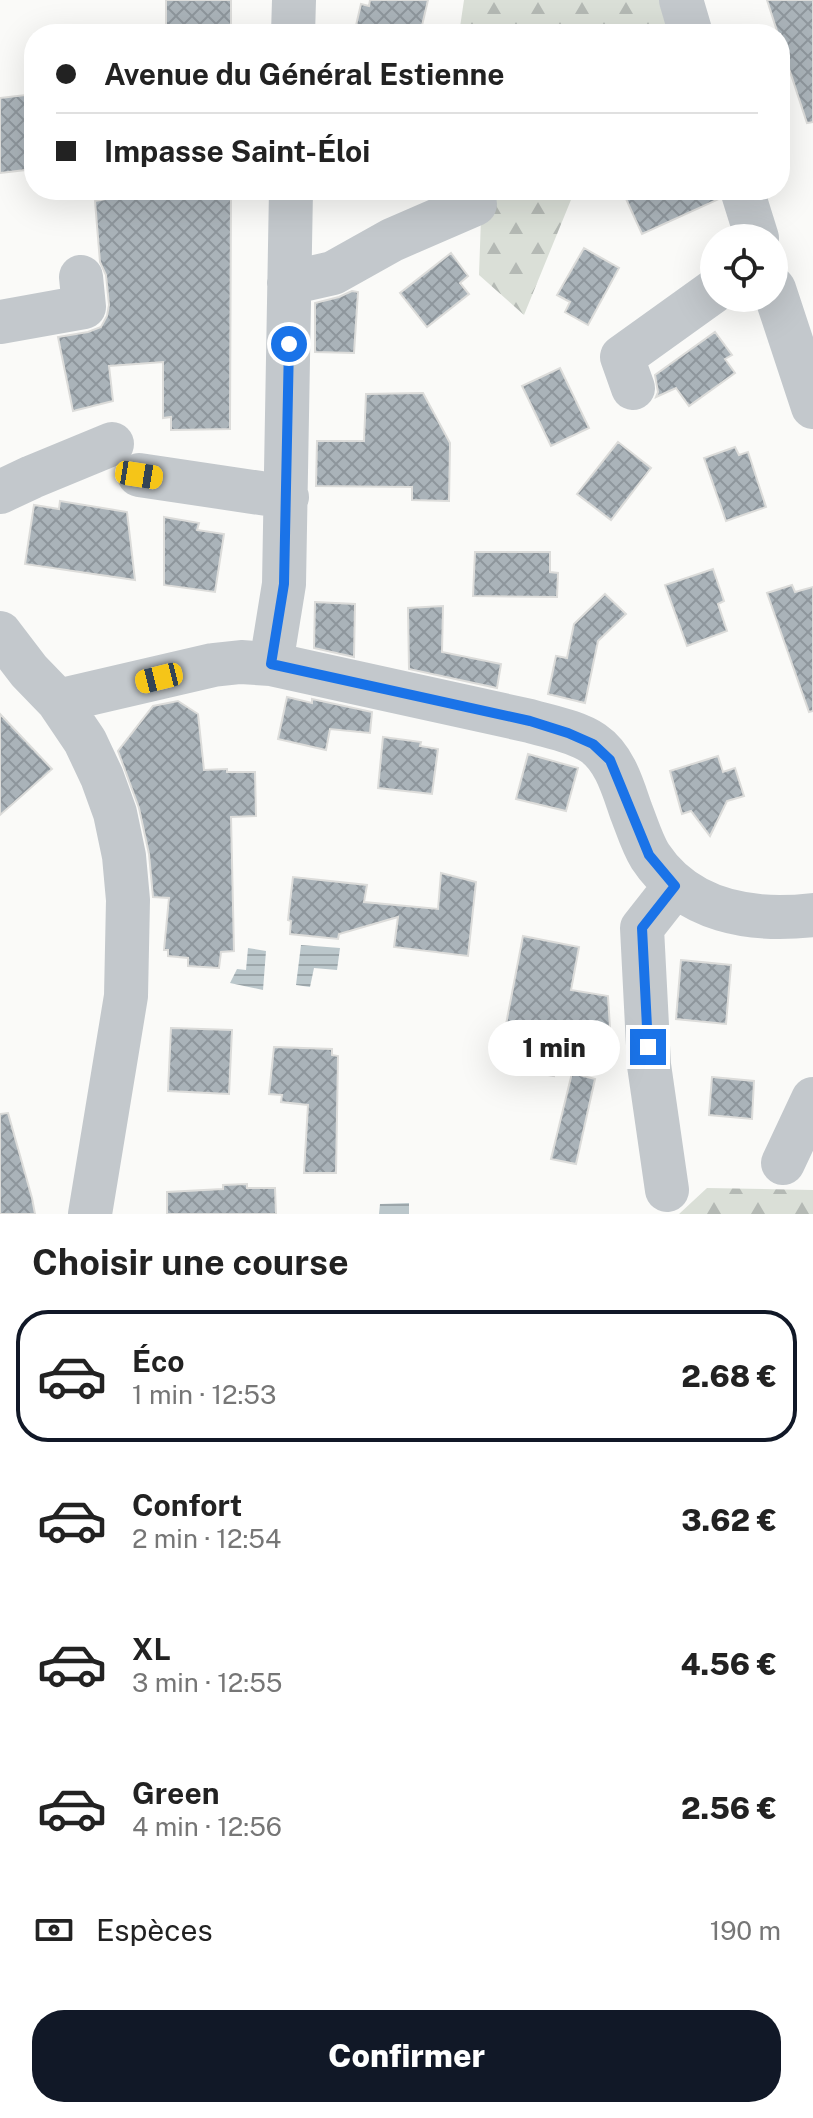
<!DOCTYPE html>
<html lang="fr">
<meta charset="utf-8">
<style>
body{margin:0;font-family:"Public Sans",sans-serif;background:#f2f2f2;color:#222;height:100vh;display:flex;flex-direction:column;font-size:30px;white-space:nowrap}
*{box-sizing:border-box;margin:0}
p{font-size:26px;color:#767676}
.icon{flex:none;width:44px;height:44px;fill:none;stroke:currentColor;stroke-width:2;stroke-linecap:round;stroke-linejoin:round}
.map{position:relative;height:1214px;overflow:hidden}
.sheet{display:flex;flex-direction:column;background:#fff;flex:1}
.sheet>*{flex:none}
.hud{position:absolute;left:24px;top:24px;width:766px;height:176px;border-radius:32px;box-shadow:0 8px 32px #0002;display:grid;align-content:center;height:176px;padding:0 32px;background:#fff}
.tools{position:absolute;left:700px;top:224px;display:grid;gap:16px}
.tools a{display:grid;place-items:center;width:88px;height:88px;border-radius:50%;background:#fff;box-shadow:0 8px 32px #0002;font-size:40px}
.end{position:absolute;width:36px;height:36px;margin:-18px;border:10px solid #1a73e8;background:#fff;box-shadow:0 0 0 4px #fff}
.from{border-radius:50%}
.bubble{position:absolute;height:56px;border-radius:28px;background:#fff;box-shadow:0 8px 32px #0002;font-size:26px;font-weight:800;line-height:56px;text-align:center}
.car{position:absolute;width:24px;height:48px;margin:-24px -12px;border-radius:10px;box-shadow:0 0 6px 2px #0007;background:linear-gradient(#f5c518 24%,#345 0 40%,#f5c518 0 76%,#345 0 86%,#f5c518 0)}
.hud b{display:flex;align-items:center;gap:28px;height:76px;font-size:30px}
.hud b+b{border-top:2px solid #e0e0e0}
.hud i{width:20px;height:20px;background:#222}
ul{padding:0;list-style:none}
li{display:flex;align-items:center;gap:24px;height:132px;margin:0 16px 12px;padding:0 16px;border:4px solid transparent;border-radius:32px}
li div{flex:1}
li b{display:block;font-size:30px}
li em{font-style:normal;font-weight:800}
li.on{border-color:#111827}
li>.icon{width:72px;height:72px;stroke-width:1.5}
h2{padding:0 32px;font-size:36px;line-height:96px}
.pay{display:flex;align-items:center;gap:20px;height:88px;padding:0 32px;font-size:30px}
.pay p{margin-inline-start:auto}
.action{display:flex;gap:16px;margin-top:auto;padding:16px 32px}
.action a{flex:1;height:92px;border-radius:32px;background:#111827;color:#fff;font-size:32px;font-weight:800;line-height:92px;text-align:center}
.map>svg:first-child{display:block}
</style>
<div class="map">
<svg width="813" height="1214" viewBox="0 0 813 1214">
<defs>
<pattern id="forest-firs" width="22" height="20" patternUnits="userSpaceOnUse" patternTransform="scale(2)"><rect width="22" height="20" fill="#dadfd7"/><path d="M5 1l3.5 6h-7zM16 11l3.5 6h-7z" fill="#b4b9b4"/></pattern>
<pattern id="water-rules" width="6" height="5" patternUnits="userSpaceOnUse" patternTransform="scale(2)"><rect width="6" height="5" fill="#bbc7cb"/><path d="M0 2.5h6" fill="none" stroke="#9ca6aa"/></pattern>
<pattern id="building-cross-hatch" width="8" height="8" patternUnits="userSpaceOnUse" patternTransform="scale(2)"><rect width="8" height="8" fill="#aab3b9"/><path d="M0 0l8 8M0 8l8-8" fill="none" stroke="#8e969c"/></pattern>
</defs>
<rect width="100%" height="100%" fill="#fafaf8"/>
<path fill="url(#forest-firs)" d="M 464,0 L 661,0 L 668,34 L 459,34 Z
M 482,190 L 575,190 L 524,315 L 479,275 Z
M 707,1188 L 813,1190 L 813,1214 L 679,1214 Z"/>
<path fill="url(#water-rules)" d="M 301,945 L 340,948 L 337,970 L 314,968 L 310,987 L 296,985 Z
M 248,948 L 266,951 L 263,990 L 230,983 L 237,969 L 246,970 Z
M 409,1203 L 409,1214 L 379,1214 L 380,1204 Z"/>
<path fill="url(#building-cross-hatch)" stroke="#dcdcda" stroke-width="2" d="M 166,0 L 231,0 L 231,34 L 166,34 Z
M 370,0 L 428,0 L 420,34 L 354,34 L 361,4 L 369,6 Z
M 767,0 L 813,0 L 813,122 L 807,123 L 780,41 L 780,34 L 778,34 Z
M 34,94 L 34,169 L 0,173 L 0,98 Z
M 153,190 L 231,190 L 230,429 L 171,430 L 171,417 L 163,418 L 163,362 L 109,366 L 113,401 L 73,411 L 58,337 L 88,332 L 101,327 L 107,316 L 109,305 L 106,275 L 100,262 L 95,201 Z
M 622,190 L 718,190 L 719,199 L 642,234 Z
M 584,248 L 619,268 L 588,325 L 565,312 L 570,302 L 557,295 Z
M 451,253 L 468,276 L 460,283 L 469,294 L 427,327 L 400,293 Z
M 352,291 L 358,292 L 354,353 L 315,352 L 315,303 L 339,297 Z
M 715,332 L 732,355 L 725,359 L 735,373 L 689,406 L 676,388 L 656,397 L 658,392 L 655,375 Z
M 560,368 L 589,428 L 551,446 L 522,386 Z
M 423,393 L 450,443 L 449,501 L 412,500 L 412,487 L 316,486 L 317,441 L 364,441 L 366,394 Z
M 618,442 L 651,468 L 611,520 L 577,494 Z
M 735,447 L 739,455 L 748,452 L 766,507 L 726,521 L 704,458 Z
M 60,501 L 127,512 L 135,580 L 25,564 L 34,505 L 59,509 Z
M 164,517 L 199,523 L 197,530 L 224,534 L 215,592 L 164,585 Z
M 475,552 L 550,552 L 550,572 L 558,573 L 557,597 L 473,596 Z
M 713,569 L 724,601 L 718,604 L 727,631 L 687,646 L 665,585 Z
M 792,585 L 795,592 L 813,587 L 813,711 L 809,712 L 767,593 Z
M 605,594 L 626,614 L 598,641 L 585,703 L 548,694 L 556,656 L 567,658 L 574,624 Z
M 315,602 L 355,604 L 354,657 L 314,648 Z
M 443,606 L 442,652 L 501,664 L 497,688 L 409,669 L 408,608 Z
M 287,697 L 312,703 L 312,699 L 372,712 L 370,733 L 330,729 L 326,750 L 278,739 Z
M 178,701 L 198,714 L 204,770 L 227,769 L 227,772 L 255,772 L 256,816 L 231,817 L 234,951 L 221,952 L 219,968 L 188,966 L 188,958 L 168,956 L 168,950 L 164,950 L 169,898 L 153,897 L 149,854 L 139,808 L 118,751 L 153,706 Z
M 0,714 L 52,769 L 0,815 Z
M 383,737 L 421,742 L 420,746 L 438,749 L 432,794 L 378,788 Z
M 528,754 L 578,768 L 566,811 L 516,799 Z
M 718,756 L 723,772 L 735,768 L 744,796 L 727,801 L 710,836 L 691,811 L 682,814 L 670,771 Z
M 441,873 L 476,882 L 468,956 L 394,947 L 398,917 L 339,934 L 338,939 L 290,934 L 291,921 L 288,920 L 293,877 L 367,885 L 364,902 L 438,909 Z
M 523,936 L 579,947 L 571,990 L 608,996 L 611,1044 L 562,1036 L 554,1076 L 498,1066 Z
M 681,960 L 731,965 L 726,1024 L 676,1019 Z
M 171,1028 L 232,1030 L 229,1094 L 168,1091 Z
M 274,1047 L 332,1049 L 332,1055 L 338,1056 L 336,1173 L 304,1173 L 308,1105 L 281,1102 L 282,1095 L 269,1094 Z
M 572,1073 L 595,1079 L 576,1164 L 551,1159 Z
M 712,1077 L 754,1081 L 752,1119 L 709,1115 Z
M 8,1113 L 32,1198 L 35,1214 L 0,1214 L 0,1114 Z
M 247,1184 L 247,1188 L 275,1188 L 276,1214 L 167,1214 L 167,1192 L 223,1189 L 223,1185 Z"/>
<g fill="none" stroke-linecap="round" stroke-linejoin="round">
<path stroke="#c3c8cc" stroke-width="44" d="M 681,0 L 691,34
M 293,34 L 294,0
M 742,190 L 757,238
M 289,283 L 333,273 L 392,240 L 475,204
M 774,289 L 813,407
M 0,322 L 84,307 L 81,277
M 633,388 L 622,357 L 714,291
M 139,475 L 287,497
M 0,492 L 32,477 L 112,444
M 0,633 L 29,671 L 58,701 L 85,741 L 102,777 L 115,813 L 124,856 L 128,900 L 126,996 L 90,1214
M 271,664 L 284,584 L 291,190
M 58,701 L 213,665 L 241,662 L 271,664 L 530,721 C 550,727 575,731 593,743 C 615,758 623,788 631,811 C 637,826 642,843 650,856 C 687,912 751,922 813,915
M 783,1163 L 813,1099
M 667,1190 L 649,1065 L 642,928 L 675,886"/>
</g>
<g fill="none" stroke-linecap="round" stroke-linejoin="round">
<path stroke="#1a73e8" stroke-width="10" d="M 289,344 L 284,584 L 271,664 L 530,721 L 568,733 L 593,744 L 610,760 L 649,855 L 675,886 L 642,928 L 648,1047"/>
</g>
</svg>
<div class="tools">
<a><svg class="icon" aria-label="locate" viewBox="0 0 24 24"><circle cx="12" cy="12" r="6"/><path d="M12 2v4M12 18v4M2 12h4M18 12h4"/></svg></a>
</div>
<i class="end from" style="left:289px;top:344px"></i>
<i class="end" style="left:648px;top:1047px"></i>
<div class="bubble" style="left:488px;top:1020px;width:132px">1 min</div>
<i class="car" style="left:139px;top:475px;rotate:99deg"></i>
<i class="car" style="left:159px;top:678px;rotate:256deg"></i>
<div class="hud">
<b><i class="from"></i>Avenue du Général Estienne</b>
<b><i></i>Impasse Saint-Éloi</b>
</div>
</div>
<section class="sheet">
<h2>Choisir une course</h2>
<ul>
<li class="on"><svg class="icon" aria-label="car" viewBox="0 0 24 24"><path d="M5 17H2v-5l4-1 3-4h7l3 4 3 1v5h-3M9 17h6M6 11h13"/><circle cx="7" cy="17" r="2"/><circle cx="17" cy="17" r="2"/></svg><div><b>Éco</b><p>1 min · 12:53</p></div><em>2.68 €</em></li>
<li><svg class="icon" aria-label="car" viewBox="0 0 24 24"><path d="M5 17H2v-5l4-1 3-4h7l3 4 3 1v5h-3M9 17h6M6 11h13"/><circle cx="7" cy="17" r="2"/><circle cx="17" cy="17" r="2"/></svg><div><b>Confort</b><p>2 min · 12:54</p></div><em>3.62 €</em></li>
<li><svg class="icon" aria-label="car" viewBox="0 0 24 24"><path d="M5 17H2v-5l4-1 3-4h7l3 4 3 1v5h-3M9 17h6M6 11h13"/><circle cx="7" cy="17" r="2"/><circle cx="17" cy="17" r="2"/></svg><div><b>XL</b><p>3 min · 12:55</p></div><em>4.56 €</em></li>
<li><svg class="icon" aria-label="car" viewBox="0 0 24 24"><path d="M5 17H2v-5l4-1 3-4h7l3 4 3 1v5h-3M9 17h6M6 11h13"/><circle cx="7" cy="17" r="2"/><circle cx="17" cy="17" r="2"/></svg><div><b>Green</b><p>4 min · 12:56</p></div><em>2.56 €</em></li>
</ul>
<div class="pay"><svg class="icon" aria-label="cash" viewBox="0 0 24 24"><path d="M3 7h18v10H3z"/><circle cx="12" cy="12" r="2"/></svg>Espèces<p>190 m</p></div>
<div class="action"><a>Confirmer</a></div>
</section>
